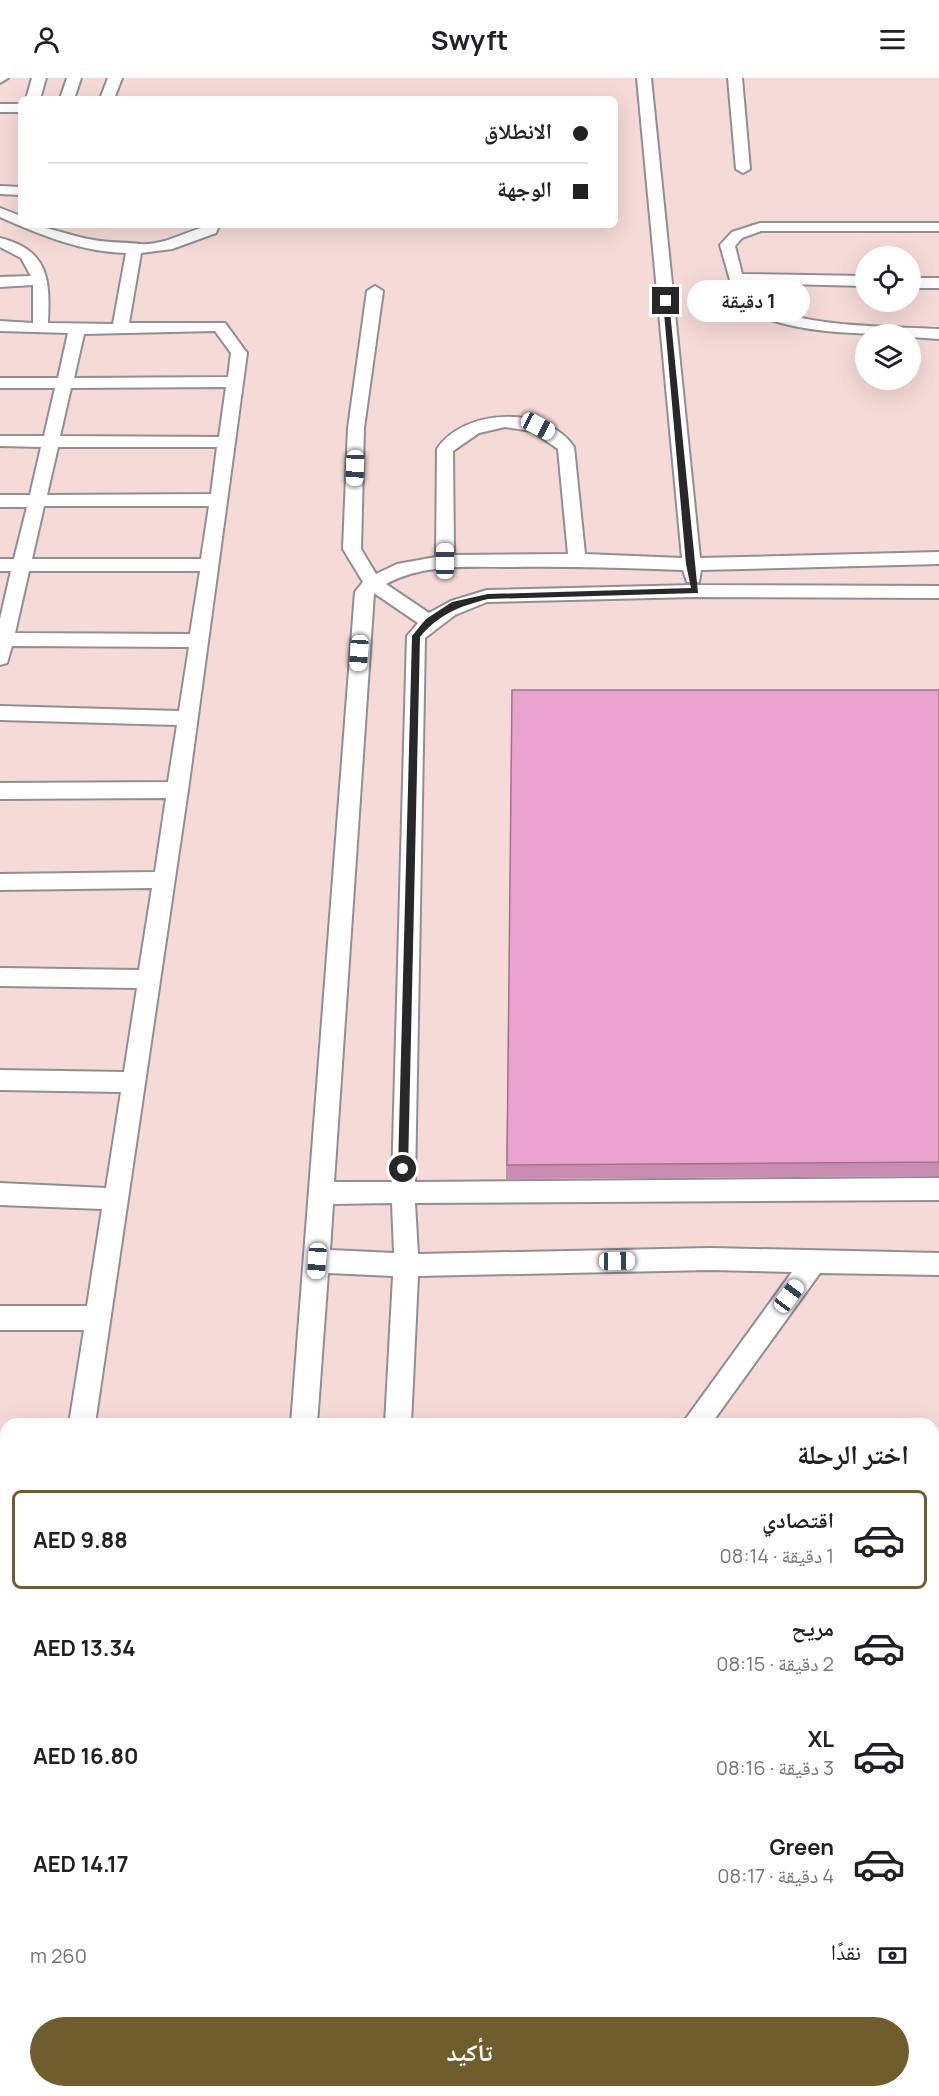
<!DOCTYPE html>
<html lang="ar">
<meta charset="utf-8">
<style>
body{margin:0;font-family:Manrope,"Noto Naskh Arabic",sans-serif;background:#f6f6f6;color:#202124;direction:rtl;height:100vh;display:flex;flex-direction:column;font-size:22px;white-space:nowrap}
*{box-sizing:border-box;margin:0}
p{font-size:20px;color:#757577}
.icon{flex:none;width:33px;height:33px;fill:none;stroke:currentColor;stroke-width:2;stroke-linecap:round;stroke-linejoin:round}
.map{position:relative;flex:1;overflow:hidden;direction:ltr}
.drawer{position:absolute;left:0px;top:1340px;width:939px;height:680px;display:flex;flex-direction:column;background:#fff;border-radius:18px 18px 0 0;box-shadow:0 6px 24px #0002;direction:rtl}
.drawer>*{flex:none}
.hud{position:absolute;left:18px;top:18px;width:600px;height:132px;border-radius:9px;box-shadow:0 6px 24px #0002;direction:rtl;display:grid;align-content:center;height:132px;padding:0 30px;background:#fff}
.buttons{position:absolute;left:855px;top:168px;display:grid;gap:12px}
.buttons a{display:grid;place-items:center;width:66px;height:66px;border-radius:50%;background:#fff;box-shadow:0 6px 24px #0002;font-size:30px}
.end{position:absolute;width:27px;height:27px;margin:-14px;border:8px solid #282729;background:#fff;box-shadow:0 0 0 3px #fff}
.from{border-radius:50%}
.bubble{position:absolute;height:42px;border-radius:21px;background:#fff;box-shadow:0 6px 24px #0002;font-size:20px;font-weight:700;line-height:42px;text-align:center;direction:rtl}
.car{position:absolute;width:18px;height:36px;margin:-18px -9px;border-radius:8px;box-shadow:0 0 4px 2px #0007;background:linear-gradient(#fff 24%,#345 0 40%,#fff 0 76%,#345 0 86%,#fff 0)}
.hud b{display:flex;align-items:center;gap:21px;height:57px;font-size:22px}
.hud b+b{border-top:2px solid #e0e0e0}
.hud i{width:15px;height:15px;background:#202124}
ul{padding:0;list-style:none}
li{display:flex;align-items:center;gap:18px;height:99px;margin:0 12px 9px;padding:0 18px;border:3px solid transparent;border-radius:9px}
li div{flex:1}
li b{display:block;font-size:22px}
li em{font-style:normal;font-weight:700}
li.on{border-color:#6f5d2b}
li>.icon{width:54px;height:54px;stroke-width:1.5}
h2{padding:0 30px;font-size:27px;line-height:72px}
.pay{display:flex;align-items:center;gap:15px;height:66px;padding:0 30px;font-size:22px}
.pay p{margin-inline-start:auto}
.action{display:flex;gap:12px;margin-top:auto;padding:12px 30px}
.action a{flex:1;height:69px;border-radius:36px;background:#6f5d2b;color:#fff;font-size:24px;font-weight:700;line-height:69px;text-align:center}
header{display:flex;justify-content:space-between;align-items:center;height:78px;padding:0 30px;background:#fff;font-size:27px;font-weight:700}
.map>svg:first-child{display:block}
</style>
<header><svg class="icon" aria-label="menu" viewBox="0 0 24 24"><path d="M4 6h16M4 12h16M4 18h16"/></svg>Swyft<svg class="icon" aria-label="person" viewBox="0 0 24 24"><circle cx="12" cy="8" r="4"/><path d="M4 21q1-7 8-7t8 7"/></svg></header>
<div class="map">
<svg width="939" height="2018" viewBox="0 0 939 2018">
<rect width="100%" height="100%" fill="#ece9ef"/>
<path fill="#f5dad7" fill-rule="evenodd" d="M 0,0 L 939,0 L 939,2018 L 0,2018 ZM 21,21 L 615,21 L 615,147 L 21,147 ZM 866,178 L 910,178 L 910,224 L 866,224 ZM 866,256 L 910,256 L 910,302 L 866,302 ZM 6,1346 L 933,1346 L 933,2013 L 6,2013 Z"/>
<g fill="none" stroke-linecap="round" stroke-linejoin="round">
<defs>
<path id="service" d="M 0,0 L 8,0 L 0,5 Z
M 32,0 L 46,0 L 40,21 L 26,21 Z
M 67,0 L 81,0 L 74,21 L 60,21 Z
M 108,0 L 122,0 L 114,21 L 100,21 Z
M 637,0 L 651,0 L 700,480 L 939,474 L 939,486 L 701,492 L 699,504 L 687,504 L 683,492 C 626,490 569,488 512,489 C 470,489 424,485 386,506 L 429,535 L 451,523 L 487,512 L 695,507 L 939,508 L 939,520 L 695,519 L 487,524 L 455,537 L 425,560 L 415,1104 L 939,1100 L 939,1122 L 415,1125 L 418,1176 L 711,1170 L 939,1175 L 939,1197 L 820,1195 L 711,1346 L 682,1346 L 792,1194 L 711,1192 L 418,1198 L 411,1346 L 385,1346 L 393,1198 L 328,1195 L 317,1346 L 291,1346 L 355,514 L 363,504 L 343,471 L 348,350 L 367,213 L 375,208 L 383,213 L 364,350 L 361,471 L 376,496 L 397,486 L 436,479 L 437,371 C 464,330 546,327 574,369 L 585,476 L 682,480 ZM 505,349 L 532,353 L 558,371 L 568,476 L 454,477 L 453,373 L 479,355 ZM 374,515 L 418,545 L 407,558 L 392,1104 L 334,1104 ZM 392,1125 L 394,1175 L 330,1172 L 333,1126 Z
M 728,0 L 742,0 L 750,91 L 743,95 L 736,91 Z
M 0,26 L 21,26 L 21,34 L 0,34 Z
M 0,108 L 21,109 L 21,117 L 0,116 Z
M 0,130 L 21,138 L 21,147 C 47,147 68,158 94,162 C 109,165 125,164 140,166 C 169,168 194,147 219,147 L 216,155 L 172,171 L 141,175 L 129,245 L 225,245 L 247,275 L 188,712 L 95,1346 L 69,1346 L 84,1252 L 0,1252 L 0,1228 L 87,1228 L 102,1131 L 0,1127 L 0,1105 L 106,1110 L 121,1014 L 0,1012 L 0,992 L 124,994 L 137,910 L 0,908 L 0,890 L 139,892 L 152,810 L 0,812 L 0,796 L 155,794 L 166,720 L 0,721 L 0,705 L 168,704 L 177,647 L 0,642 L 0,628 L 179,633 L 189,569 L 12,568 L 7,585 L 0,587 L 0,541 L 11,493 L 0,493 L 0,481 L 14,481 L 27,429 L 0,429 L 0,417 L 30,417 L 41,369 L 0,368 L 0,358 L 44,358 L 55,310 L 0,310 L 0,300 L 58,300 L 68,255 L 0,253 L 0,243 L 33,245 L 33,207 L 0,209 L 0,199 L 31,198 L 21,180 L 0,169 L 0,160 C 49,172 50,202 48,245 L 113,246 L 126,175 C 81,174 39,156 0,139 ZM 215,253 L 231,275 L 228,299 L 74,300 L 84,256 ZM 226,309 L 219,359 L 60,358 L 71,310 ZM 58,369 L 217,369 L 211,416 L 47,417 ZM 44,428 L 209,428 L 201,481 L 32,481 ZM 29,493 L 200,493 L 190,556 L 15,555 Z
M 760,145 L 939,145 L 939,153 L 761,153 L 742,160 L 735,168 L 742,196 L 866,198 L 866,208 L 745,205 L 750,224 C 810,250 874,248 939,251 L 939,261 L 910,259 L 910,256 C 849,256 797,256 738,230 L 720,167 L 732,154 Z
M 910,200 L 939,200 L 939,210 L 910,210 Z
M 0,1362 L 6,1362 L 6,1388 L 0,1388 Z
M 933,1367 L 939,1367 L 939,1393 L 933,1393 Z
M 0,1519 L 6,1519 L 6,1547 L 0,1547 Z
M 933,1806 L 939,1806 L 939,1836 L 933,1836 Z
M 6,1862 L 6,1933 L 0,1935 L 0,1864 Z
M 939,1958 L 939,1990 L 933,1991 L 933,1959 Z
M 239,2013 L 271,2013 L 271,2018 L 239,2018 Z
M 351,2013 L 383,2013 L 383,2018 L 351,2018 Z
M 678,2013 L 710,2013 L 711,2018 L 679,2018 Z"/>
</defs>
<use href="#service" stroke="#918f94" stroke-width="4"/>
<use href="#service" fill="#fff" fill-rule="evenodd"/>
</g>
<path fill="#c88cb1" d="M 939,612 L 939,1098 L 506,1101 L 512,630 Z"/>
<path fill="#e9a3ce" stroke="#a37290" stroke-width="1.5" d="M 512,612 L 939,612 L 939,1084 L 507,1087 Z"/>
<path fill="#282729" d="M 666,221 L 669,223 L 698,515 L 488,521 C 460,528 439,536 420,559 L 408,1091 L 403,1096 L 398,1091 L 412,558 L 426,541 L 452,524 L 488,516 L 691,510 L 686,486 L 663,223 Z"/>
</svg>
<div class="buttons">
<a><svg class="icon" aria-label="locate" viewBox="0 0 24 24"><circle cx="12" cy="12" r="6"/><path d="M12 2v4M12 18v4M2 12h4M18 12h4"/></svg></a>
<a><svg class="icon" aria-label="layers" viewBox="0 0 24 24"><path d="M12 4l9 5-9 5-9-5zM3 14l9 5 9-5"/></svg></a>
</div>
<i class="end from" style="left:403px;top:1091px"></i>
<i class="end" style="left:666px;top:223px"></i>
<div class="bubble" style="left:687px;top:202px;width:123px">1 دقيقة</div>
<i class="car" style="left:538px;top:348px;rotate:118deg"></i>
<i class="car" style="left:355px;top:390px;rotate:182deg"></i>
<i class="car" style="left:445px;top:483px;rotate:0deg"></i>
<i class="car" style="left:359px;top:575px;rotate:184deg"></i>
<i class="car" style="left:317px;top:1183px;rotate:184deg"></i>
<i class="car" style="left:617px;top:1183px;rotate:89deg"></i>
<i class="car" style="left:789px;top:1218px;rotate:37deg"></i>
<div class="hud">
<b><i class="from"></i>الانطلاق</b>
<b><i></i>الوجهة</b>
</div>
<section class="drawer">
<h2>اختر الرحلة</h2>
<ul>
<li class="on"><svg class="icon" aria-label="car" viewBox="0 0 24 24"><path d="M5 17H2v-5l4-1 3-4h7l3 4 3 1v5h-3M9 17h6M6 11h13"/><circle cx="7" cy="17" r="2"/><circle cx="17" cy="17" r="2"/></svg><div><b>اقتصادي</b><p>1 دقيقة · 08:14</p></div><em>AED 9.88</em></li>
<li><svg class="icon" aria-label="car" viewBox="0 0 24 24"><path d="M5 17H2v-5l4-1 3-4h7l3 4 3 1v5h-3M9 17h6M6 11h13"/><circle cx="7" cy="17" r="2"/><circle cx="17" cy="17" r="2"/></svg><div><b>مريح</b><p>2 دقيقة · 08:15</p></div><em>AED 13.34</em></li>
<li><svg class="icon" aria-label="car" viewBox="0 0 24 24"><path d="M5 17H2v-5l4-1 3-4h7l3 4 3 1v5h-3M9 17h6M6 11h13"/><circle cx="7" cy="17" r="2"/><circle cx="17" cy="17" r="2"/></svg><div><b>XL</b><p>3 دقيقة · 08:16</p></div><em>AED 16.80</em></li>
<li><svg class="icon" aria-label="car" viewBox="0 0 24 24"><path d="M5 17H2v-5l4-1 3-4h7l3 4 3 1v5h-3M9 17h6M6 11h13"/><circle cx="7" cy="17" r="2"/><circle cx="17" cy="17" r="2"/></svg><div><b>Green</b><p>4 دقيقة · 08:17</p></div><em>AED 14.17</em></li>
</ul>
<div class="pay"><svg class="icon" aria-label="cash" viewBox="0 0 24 24"><path d="M3 7h18v10H3z"/><circle cx="12" cy="12" r="2"/></svg>نقدًا<p>260 m</p></div>
<div class="action"><a>تأكيد</a></div>
</section>
</div>
